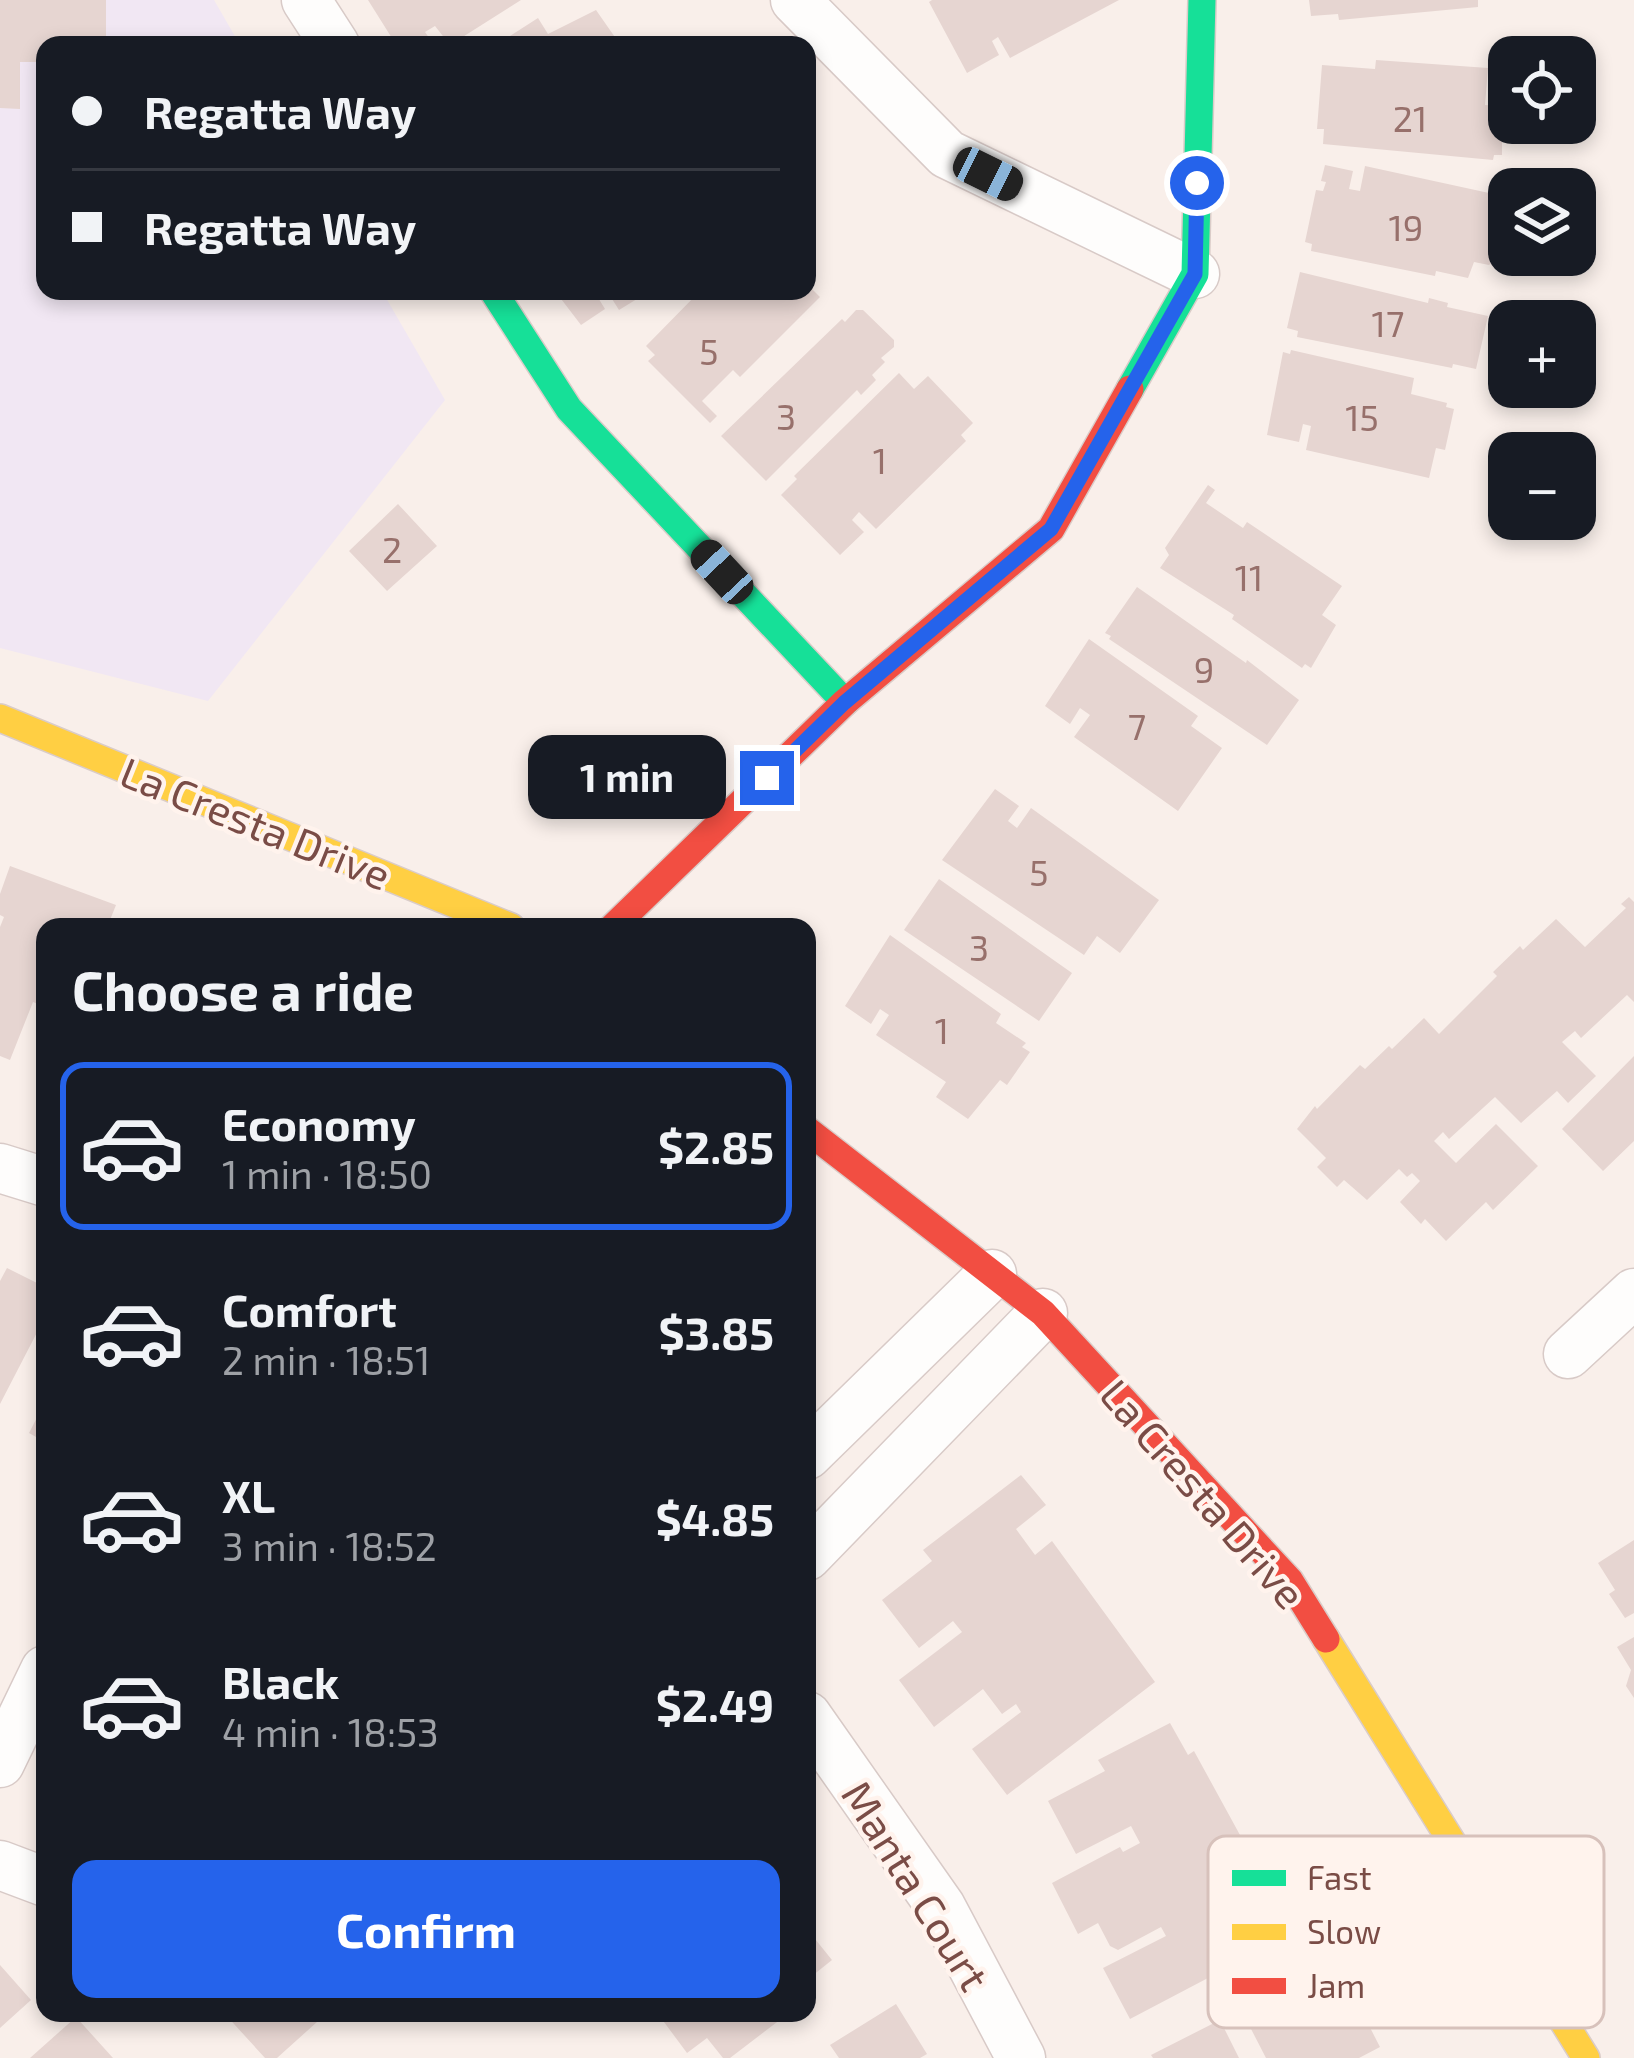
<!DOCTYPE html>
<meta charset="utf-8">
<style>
body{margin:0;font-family:"Exo 2",sans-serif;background:#20242c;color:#f1f3f6;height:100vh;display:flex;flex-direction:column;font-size:45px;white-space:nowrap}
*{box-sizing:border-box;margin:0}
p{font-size:39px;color:#9ea1a6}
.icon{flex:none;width:66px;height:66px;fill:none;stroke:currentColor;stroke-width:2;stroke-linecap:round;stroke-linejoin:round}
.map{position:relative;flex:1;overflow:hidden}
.side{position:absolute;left:36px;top:918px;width:780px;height:1104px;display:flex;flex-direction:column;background:#171b24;border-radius:24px;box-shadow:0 6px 18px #0003}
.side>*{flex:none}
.hud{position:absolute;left:36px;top:36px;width:780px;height:264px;border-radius:24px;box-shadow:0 6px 18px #0003;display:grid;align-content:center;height:264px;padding:0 36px;background:#171b24}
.controls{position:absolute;left:1488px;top:36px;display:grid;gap:24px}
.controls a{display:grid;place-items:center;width:108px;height:108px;border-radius:24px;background:#171b24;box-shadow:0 6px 18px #0003;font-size:60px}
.end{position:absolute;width:54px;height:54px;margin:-27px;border:15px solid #2563eb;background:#fff;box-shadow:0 0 0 6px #fff}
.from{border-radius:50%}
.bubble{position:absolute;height:84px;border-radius:24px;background:#171b24;box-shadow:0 6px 18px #0003;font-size:39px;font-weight:700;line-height:84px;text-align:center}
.car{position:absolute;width:36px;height:72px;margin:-36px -18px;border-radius:15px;box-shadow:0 0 9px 3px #0007;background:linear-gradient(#222 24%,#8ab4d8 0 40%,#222 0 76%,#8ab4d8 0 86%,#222 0)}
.hud b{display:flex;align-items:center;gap:42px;height:114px;font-size:45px}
.hud b+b{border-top:3px solid #363941}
.hud i{width:30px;height:30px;background:#f1f3f6}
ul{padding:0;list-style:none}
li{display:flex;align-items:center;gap:36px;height:168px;margin:0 24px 18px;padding:0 12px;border:6px solid transparent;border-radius:24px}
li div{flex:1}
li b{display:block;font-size:45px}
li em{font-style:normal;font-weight:700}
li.active{border-color:#2563eb}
li>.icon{width:108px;height:108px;stroke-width:1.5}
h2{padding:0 36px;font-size:54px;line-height:144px}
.primary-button{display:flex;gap:24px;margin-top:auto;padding:24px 36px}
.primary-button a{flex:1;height:138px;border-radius:24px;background:#2563eb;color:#fff;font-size:48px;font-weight:700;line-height:138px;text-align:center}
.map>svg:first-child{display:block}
</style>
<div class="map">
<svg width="1634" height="2058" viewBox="0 0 1634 2058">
<rect width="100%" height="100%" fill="#f9efea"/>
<path fill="#f1e7f3" d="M 0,0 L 214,0 L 240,45 L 45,45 L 45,291 L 382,291 L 445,400 L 208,701 L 0,648 Z"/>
<path fill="#e6d5d1" d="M 0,0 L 106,0 L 106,45 L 45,45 L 45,62 L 20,62 L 20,109 L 0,108 Z
M 368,0 L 521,0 L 450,45 L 435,26 L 425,32 L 434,45 L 395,43 Z
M 932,0 L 1119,0 L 1010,58 L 998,37 L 992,41 L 999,55 L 967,73 L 929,2 Z
M 1309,0 L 1478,0 L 1478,7 L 1339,20 L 1338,14 L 1311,16 Z
M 596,10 L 619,43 L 616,45 L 496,45 L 538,18 L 548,34 Z
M 1376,60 L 1488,68 L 1485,105 L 1502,106 L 1502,155 L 1494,155 L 1493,160 L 1323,144 L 1324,129 L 1317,129 L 1322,65 L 1375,69 Z
M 1325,165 L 1353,171 L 1349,189 L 1360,191 L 1365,166 L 1489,193 L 1488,198 L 1503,201 L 1507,209 L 1496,259 L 1489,265 L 1474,262 L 1468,278 L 1436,271 L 1435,276 L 1311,251 L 1312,244 L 1305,242 L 1316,190 L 1323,191 L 1326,182 L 1321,181 Z
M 1300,272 L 1428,303 L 1429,298 L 1448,303 L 1447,307 L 1488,316 L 1476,369 L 1453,364 L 1452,368 L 1297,337 L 1298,331 L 1287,328 Z
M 807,284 L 820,297 L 740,377 L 733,370 L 702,401 L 717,416 L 710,423 L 648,361 L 655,355 L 646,346 L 700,291 L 807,291 Z
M 555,291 L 594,291 L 605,309 L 581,325 Z
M 607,291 L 650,291 L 619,310 Z
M 856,310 L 863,310 L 894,340 L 894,347 L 881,358 L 885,362 L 872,375 L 876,380 L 861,395 L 857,390 L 766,481 L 721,436 L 842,319 L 845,322 Z
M 1291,350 L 1414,378 L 1411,394 L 1447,403 L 1446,407 L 1454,409 L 1445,450 L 1436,448 L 1429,478 L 1306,450 L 1311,426 L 1303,424 L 1299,442 L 1267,435 L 1283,352 L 1290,354 Z
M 899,373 L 914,389 L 928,376 L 973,423 L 961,435 L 966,441 L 876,529 L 859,512 L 852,520 L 864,532 L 840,555 L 781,495 L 797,479 L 794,476 Z
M 1208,485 L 1215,490 L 1206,503 L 1243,528 L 1247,522 L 1342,586 L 1322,615 L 1336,625 L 1311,668 L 1305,664 L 1302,668 L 1232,619 L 1234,615 L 1160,568 L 1169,555 L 1165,548 Z
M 398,504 L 437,546 L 387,591 L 349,551 Z
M 1137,587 L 1246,663 L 1247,660 L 1299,700 L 1267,745 L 1109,639 L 1111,636 L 1105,633 Z
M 1089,639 L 1198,716 L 1191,726 L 1222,748 L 1178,811 L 1074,737 L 1090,715 L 1080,708 L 1070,724 L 1045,706 Z
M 995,789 L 1019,806 L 1008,821 L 1017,828 L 1031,808 L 1159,900 L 1120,953 L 1097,936 L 1084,955 L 942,860 Z
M 10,866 L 116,905 L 110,920 L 128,927 L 45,927 L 45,1025 L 36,1022 L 43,1006 L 33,1002 L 10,1060 L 0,1056 L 0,927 L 4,917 L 0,915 L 0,894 Z
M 939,879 L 1072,973 L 1039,1021 L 904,930 Z
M 1629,897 L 1634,902 L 1634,1002 L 1627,995 L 1581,1038 L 1575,1031 L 1562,1042 L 1596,1076 L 1568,1103 L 1557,1091 L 1521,1123 L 1495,1097 L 1449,1139 L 1443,1132 L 1434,1141 L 1456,1163 L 1496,1124 L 1538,1166 L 1493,1210 L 1486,1202 L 1446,1241 L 1425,1219 L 1421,1224 L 1400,1202 L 1420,1181 L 1412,1173 L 1407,1177 L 1399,1169 L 1367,1200 L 1344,1180 L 1337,1187 L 1317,1167 L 1326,1158 L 1297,1129 L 1315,1106 L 1317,1109 L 1360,1065 L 1365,1069 L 1389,1046 L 1392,1049 L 1424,1018 L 1439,1034 L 1497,976 L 1493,972 L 1520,946 L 1523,950 L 1556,919 L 1585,947 L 1626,908 L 1621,904 Z
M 890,935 L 1001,1014 L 996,1023 L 1026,1043 L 1022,1047 L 1030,1052 L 1007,1085 L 1000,1080 L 968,1119 L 936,1097 L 946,1082 L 876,1035 L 889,1015 L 880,1009 L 871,1024 L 845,1006 Z
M 1634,1056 L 1634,1141 L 1603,1171 L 1562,1129 Z
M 7,1268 L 45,1287 L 45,1317 L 0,1404 L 0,1281 Z
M 45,1402 L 45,1442 L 29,1433 Z
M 1021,1475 L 1046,1505 L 1016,1529 L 1035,1555 L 1052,1541 L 1155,1682 L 1007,1795 L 972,1749 L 1021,1712 L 1016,1704 L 1002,1714 L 983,1689 L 934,1727 L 899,1680 L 962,1632 L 953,1621 L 919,1648 L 882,1600 L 932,1561 L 923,1550 Z
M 1634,1540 L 1634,1613 L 1625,1618 L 1609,1594 L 1615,1590 L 1598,1563 Z
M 1634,1637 L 1634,1698 L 1626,1686 L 1631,1670 L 1617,1647 Z
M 1170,1723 L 1188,1755 L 1194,1751 L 1246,1846 L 1265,1836 L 1273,1838 L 1331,1935 L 1241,1984 L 1234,1983 L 1227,1968 L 1130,2019 L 1103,1968 L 1166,1936 L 1161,1927 L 1118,1950 L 1110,1946 L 1098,1923 L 1078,1934 L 1052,1883 L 1120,1847 L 1123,1852 L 1140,1843 L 1131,1826 L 1076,1854 L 1048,1801 L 1105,1771 L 1098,1760 Z
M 807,1929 L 832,1960 L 807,1980 Z
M 1316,1952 L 1351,2018 L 1362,2012 L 1380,2047 L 1359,2058 L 1266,2058 L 1233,1994 Z
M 0,1965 L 31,2000 L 0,2028 Z
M 896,2004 L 927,2054 L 920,2058 L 839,2058 L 830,2045 Z
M 224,2013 L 327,2013 L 277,2058 L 265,2058 Z
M 668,2013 L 789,2013 L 730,2058 L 723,2058 L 707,2038 L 687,2053 L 661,2018 Z
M 76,2017 L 113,2058 L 30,2058 Z
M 1220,2020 L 1239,2058 L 1153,2058 L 1151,2055 Z"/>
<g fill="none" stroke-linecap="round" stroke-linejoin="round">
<defs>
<path id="street" d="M 306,0 L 335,45
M 795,0 L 947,154 L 1195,274
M 0,1168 L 45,1182
M 1568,1354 L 1634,1293
M 807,1455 L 992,1274
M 807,1556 L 1043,1313
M 807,1716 L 941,1907 L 1021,2058
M 0,1763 L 45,1670
M 0,1865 L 45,1882"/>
<path id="fast" d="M 493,291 L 569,409 L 845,702
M 1130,389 L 1195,274 L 1202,0"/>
<path id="slow" d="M 0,718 L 511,927
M 1326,1639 L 1586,2058"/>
<path id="jam" d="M 613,927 L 845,702 L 1051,529 L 1130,389
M 807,1130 L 1043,1313 L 1290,1581 L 1326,1639"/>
</defs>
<use href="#street" stroke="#d8cac7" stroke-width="51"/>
<use href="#fast" stroke="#daccc8" stroke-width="30"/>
<use href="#slow" stroke="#daccc8" stroke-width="30"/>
<use href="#jam" stroke="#daccc8" stroke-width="30"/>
<use href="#street" stroke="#fefdfc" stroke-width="48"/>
<use href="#fast" stroke="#16e098" stroke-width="27"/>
<use href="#slow" stroke="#ffcf43" stroke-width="27"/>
<use href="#jam" stroke="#f24e42" stroke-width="27"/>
</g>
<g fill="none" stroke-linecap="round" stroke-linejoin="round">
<path stroke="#2563eb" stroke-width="15" d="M 767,778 L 844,703 L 1051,529 L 1195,274 L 1197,183"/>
</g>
<g text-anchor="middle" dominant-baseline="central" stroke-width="9" stroke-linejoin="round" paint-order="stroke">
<g font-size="36" fill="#97706b">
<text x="1410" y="117">21</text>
<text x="1406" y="226">19</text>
<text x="1388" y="322">17</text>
<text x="709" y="350">5</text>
<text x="786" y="415">3</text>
<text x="1362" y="416">15</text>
<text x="880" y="459">1</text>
<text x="392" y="548">2</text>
<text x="1249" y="576">11</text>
<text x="1204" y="668">9</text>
<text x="1137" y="725">7</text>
<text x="1039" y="871">5</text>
<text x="979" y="946">3</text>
<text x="942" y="1029">1</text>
</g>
<g font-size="42" fill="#7a4c46" stroke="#fff3ed">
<text transform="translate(256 822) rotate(22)">La Cresta Drive</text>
<text transform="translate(1204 1493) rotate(49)">La Cresta Drive</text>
<text transform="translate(917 1885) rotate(58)">Manta Court</text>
</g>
</g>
<rect x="1208" y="1836" width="396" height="192" rx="18" fill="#fff3ed" stroke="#d7c1bb" stroke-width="3"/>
<rect x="1232" y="1870" width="54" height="16" fill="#16e098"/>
<rect x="1232" y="1924" width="54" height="16" fill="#ffcf43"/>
<rect x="1232" y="1978" width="54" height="16" fill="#f24e42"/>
<g font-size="33" fill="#7a4c46">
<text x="1307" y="1890">Fast</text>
<text x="1307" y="1944">Slow</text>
<text x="1307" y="1998">Jam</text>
</g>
</svg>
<div class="controls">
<a><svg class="icon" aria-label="locate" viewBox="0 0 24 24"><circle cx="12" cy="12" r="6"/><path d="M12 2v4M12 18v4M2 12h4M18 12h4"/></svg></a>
<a><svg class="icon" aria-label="layers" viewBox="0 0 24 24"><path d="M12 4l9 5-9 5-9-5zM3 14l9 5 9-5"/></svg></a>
<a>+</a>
<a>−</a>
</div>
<i class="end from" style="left:1197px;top:183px"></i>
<i class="end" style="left:767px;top:778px"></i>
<div class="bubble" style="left:528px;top:735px;width:198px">1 min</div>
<i class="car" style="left:988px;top:174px;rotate:116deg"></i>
<i class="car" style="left:722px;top:572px;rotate:317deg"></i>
<div class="hud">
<b><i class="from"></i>Regatta Way</b>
<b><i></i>Regatta Way</b>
</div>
<section class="side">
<h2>Choose a ride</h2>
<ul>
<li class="active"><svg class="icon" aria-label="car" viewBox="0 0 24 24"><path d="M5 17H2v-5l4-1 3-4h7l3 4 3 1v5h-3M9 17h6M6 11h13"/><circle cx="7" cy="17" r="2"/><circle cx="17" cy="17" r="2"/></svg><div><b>Economy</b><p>1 min · 18:50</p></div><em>$2.85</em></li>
<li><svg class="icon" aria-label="car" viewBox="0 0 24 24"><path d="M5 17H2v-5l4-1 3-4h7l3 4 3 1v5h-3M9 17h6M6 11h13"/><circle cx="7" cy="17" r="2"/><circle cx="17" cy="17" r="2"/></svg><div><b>Comfort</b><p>2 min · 18:51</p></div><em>$3.85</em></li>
<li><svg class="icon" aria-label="car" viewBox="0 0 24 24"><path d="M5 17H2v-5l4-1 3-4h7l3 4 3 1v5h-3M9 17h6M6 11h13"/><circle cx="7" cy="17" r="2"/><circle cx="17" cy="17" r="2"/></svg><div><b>XL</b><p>3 min · 18:52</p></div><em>$4.85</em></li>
<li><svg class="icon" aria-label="car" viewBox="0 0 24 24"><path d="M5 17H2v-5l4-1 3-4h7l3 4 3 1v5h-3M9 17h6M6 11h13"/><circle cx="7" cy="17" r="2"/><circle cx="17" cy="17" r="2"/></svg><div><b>Black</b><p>4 min · 18:53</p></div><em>$2.49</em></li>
</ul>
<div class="primary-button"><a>Confirm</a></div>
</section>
</div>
